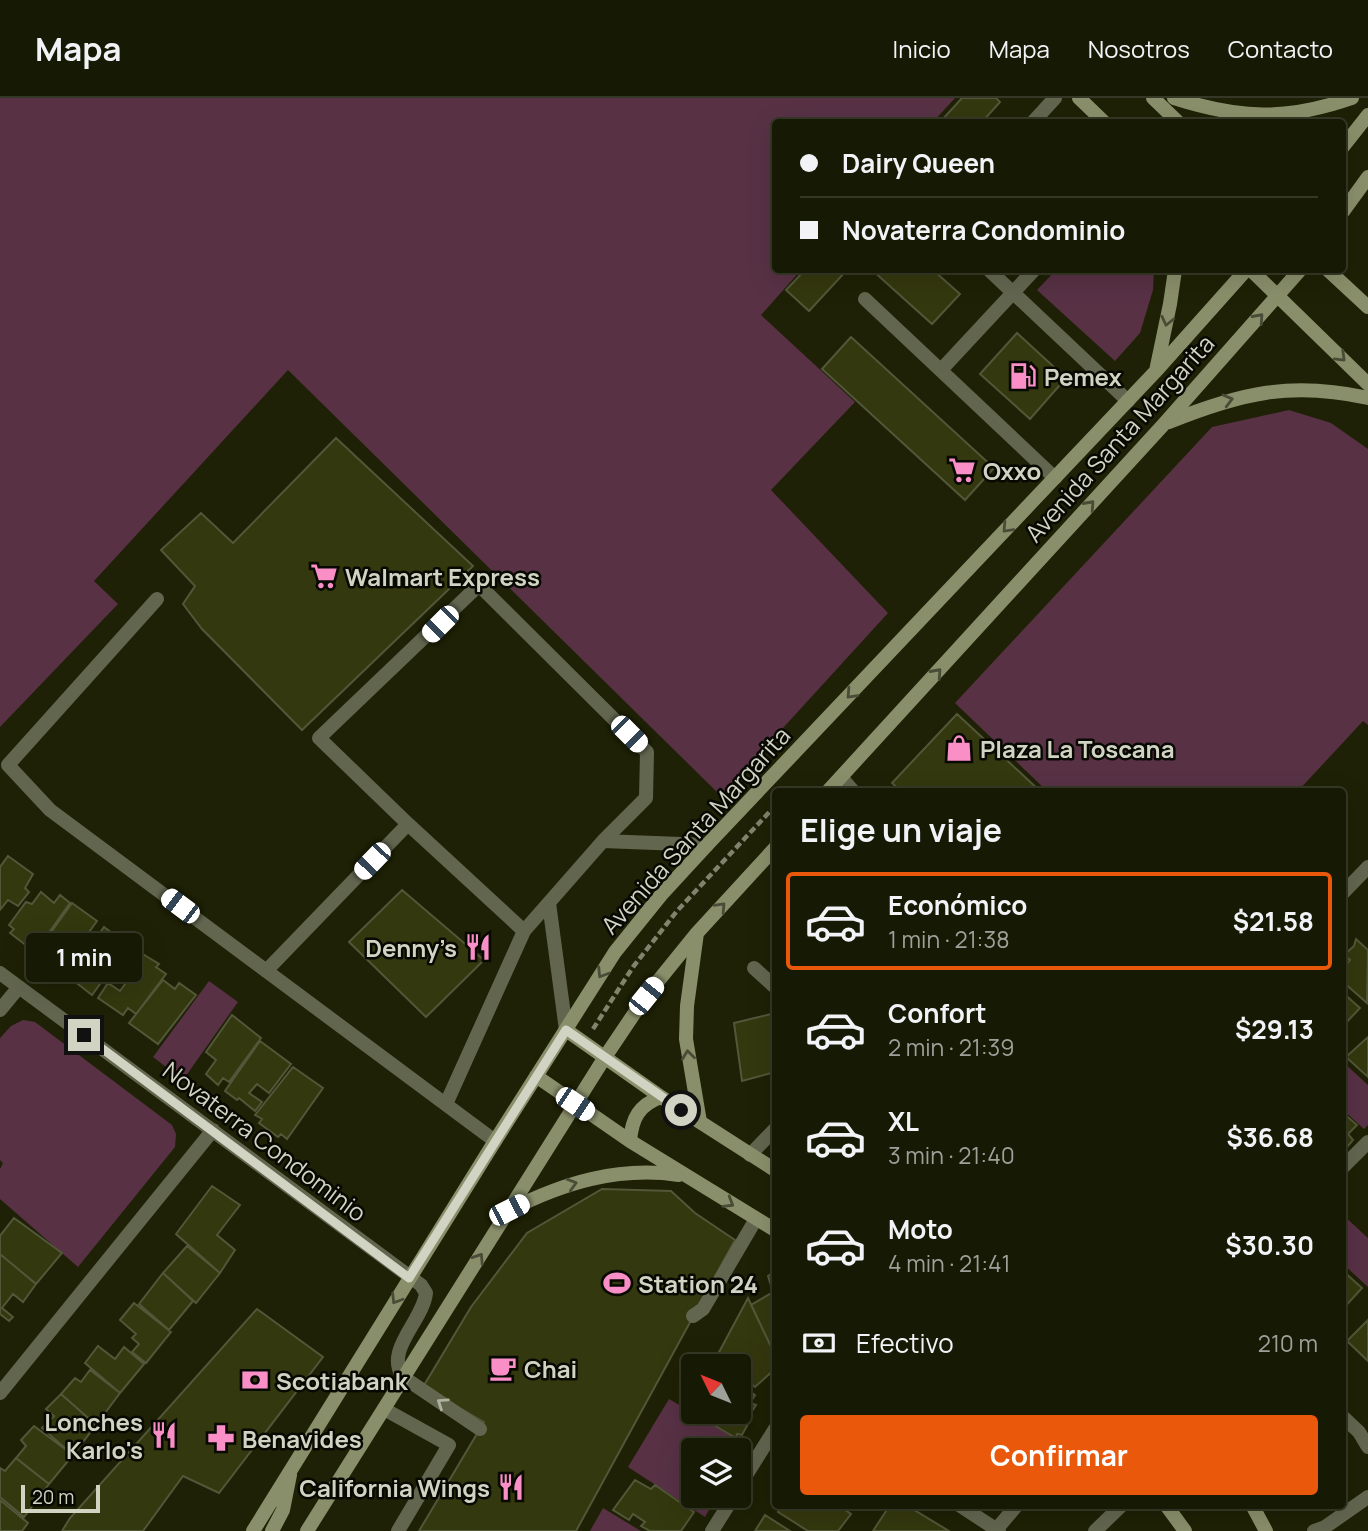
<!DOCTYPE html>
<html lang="es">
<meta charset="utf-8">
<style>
body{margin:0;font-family:Manrope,sans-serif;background:#1f220e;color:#f1f3f6;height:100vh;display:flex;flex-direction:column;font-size:26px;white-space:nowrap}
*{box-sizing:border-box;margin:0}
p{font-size:23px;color:#9ea09a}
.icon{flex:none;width:38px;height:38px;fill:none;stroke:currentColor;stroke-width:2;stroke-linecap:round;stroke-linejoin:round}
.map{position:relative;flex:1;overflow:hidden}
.sheet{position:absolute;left:772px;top:690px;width:574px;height:721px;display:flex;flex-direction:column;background:#161904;border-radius:7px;box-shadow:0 7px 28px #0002,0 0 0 2px #353826}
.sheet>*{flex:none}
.guide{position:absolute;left:772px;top:21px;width:574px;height:154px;border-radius:7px;box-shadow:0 7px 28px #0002,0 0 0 2px #353826;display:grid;align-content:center;height:154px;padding:0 28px;background:#161904}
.needle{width:46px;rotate:313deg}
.controls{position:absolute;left:681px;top:1256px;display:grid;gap:14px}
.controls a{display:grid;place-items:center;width:70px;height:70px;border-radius:7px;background:#161904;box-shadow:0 7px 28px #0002,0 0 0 2px #353826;font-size:35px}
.scale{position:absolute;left:21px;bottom:18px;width:79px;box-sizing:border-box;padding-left:7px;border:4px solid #d1d3c3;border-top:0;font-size:19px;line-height:24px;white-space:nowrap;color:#d1d3c3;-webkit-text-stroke:5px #080902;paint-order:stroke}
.end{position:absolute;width:32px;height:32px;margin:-16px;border:9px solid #d1d3c3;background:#111;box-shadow:0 0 0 4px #111}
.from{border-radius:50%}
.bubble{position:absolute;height:49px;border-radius:7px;background:#161904;box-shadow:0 7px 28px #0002,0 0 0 2px #353826;font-size:23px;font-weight:700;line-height:49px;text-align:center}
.car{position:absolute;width:21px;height:42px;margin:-21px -10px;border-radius:9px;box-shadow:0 0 5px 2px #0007;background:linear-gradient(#fff 24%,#345 0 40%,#fff 0 76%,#345 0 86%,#fff 0)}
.guide b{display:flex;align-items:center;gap:24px;height:66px;font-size:26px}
.guide b+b{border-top:2px solid #353826}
.guide i{width:18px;height:18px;background:#f1f3f6}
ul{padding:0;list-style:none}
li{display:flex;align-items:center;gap:21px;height:98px;margin:0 14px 10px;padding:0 14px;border:4px solid transparent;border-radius:7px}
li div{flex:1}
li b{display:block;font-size:26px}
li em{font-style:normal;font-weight:700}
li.active{border-color:#ea580c}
li>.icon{width:63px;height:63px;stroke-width:1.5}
h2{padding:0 28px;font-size:32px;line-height:84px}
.pay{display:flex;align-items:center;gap:18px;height:77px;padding:0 28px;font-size:26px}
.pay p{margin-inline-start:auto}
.button{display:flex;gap:14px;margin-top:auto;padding:14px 28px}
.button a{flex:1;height:80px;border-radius:7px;background:#ea580c;color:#fff;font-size:28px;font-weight:700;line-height:80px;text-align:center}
header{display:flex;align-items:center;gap:42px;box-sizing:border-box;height:98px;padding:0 35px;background:#161904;border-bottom:2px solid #353826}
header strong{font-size:33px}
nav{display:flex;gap:38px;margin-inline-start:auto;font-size:24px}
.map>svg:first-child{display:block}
</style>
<header>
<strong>Mapa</strong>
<nav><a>Inicio</a><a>Mapa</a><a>Nosotros</a><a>Contacto</a></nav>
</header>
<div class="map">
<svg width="1368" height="1433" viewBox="0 0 1368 1433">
<rect width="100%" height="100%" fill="#1e2105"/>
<path fill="#583145" d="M 0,0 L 955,0 L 933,24 L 775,24 L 775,172 L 801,172 L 761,217 L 855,304 L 771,392 L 888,515 L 721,698 L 288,272 L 94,483 L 118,506 L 0,629 Z
M 1056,172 L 1154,172 L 1153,192 L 1140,235 L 1115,263 L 1037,192 Z
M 1289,312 L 1331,325 L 1368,351 L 1368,627 L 1363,623 L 1298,693 L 1047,693 L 955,605 L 1212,329 Z
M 209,883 L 238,904 L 183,982 L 153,959 Z
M 23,922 L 35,924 L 172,1027 L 176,1036 L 175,1049 L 78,1169 L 0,1101 L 0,1071 L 3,1065 L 0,1062 L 0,940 L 11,928 Z
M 1342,963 L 1368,987 L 1368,1027 L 1364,1031 L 1342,1011 Z
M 1342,1116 L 1368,1140 L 1368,1189 L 1342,1165 Z
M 669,1301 L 748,1347 L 739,1362 L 738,1353 L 693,1353 L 693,1398 L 717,1398 L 705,1419 L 628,1369 Z
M 603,1410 L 641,1433 L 590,1433 Z"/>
<path fill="#34380e" stroke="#535739" stroke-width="2" d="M 962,0 L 996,0 L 1000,4 L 982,24 L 940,24 Z
M 805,172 L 847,172 L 809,213 L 786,192 Z
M 872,172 L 933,172 L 960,196 L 932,226 Z
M 1017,235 L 1066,280 L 1030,321 L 980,276 Z
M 851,239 L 994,370 L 965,402 L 822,271 Z
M 336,340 L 473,468 L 302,632 L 202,531 L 183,506 L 195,488 L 161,452 L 201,415 L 233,445 Z
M 957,616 L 1040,693 L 901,693 L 892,685 Z
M 8,758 L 33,776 L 25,790 L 29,794 L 18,808 L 8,802 L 0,812 L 0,769 Z
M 402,792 L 484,862 L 426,919 L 349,844 Z
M 41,794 L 54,805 L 60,797 L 70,805 L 45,840 L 36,834 L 27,848 L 10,835 L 14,831 L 9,827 L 26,804 L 32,806 Z
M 72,805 L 97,823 L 82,844 L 89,850 L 69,879 L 37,854 Z
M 104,829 L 128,847 L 92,897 L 69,879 Z
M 1356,841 L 1368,852 L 1367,905 L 1342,883 L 1342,863 L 1347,866 L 1350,862 L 1344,857 L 1354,848 Z
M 141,855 L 159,866 L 156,869 L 166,876 L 136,916 L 128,910 L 123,917 L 98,900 L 108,885 L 120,893 L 133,875 L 129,871 Z
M 163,882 L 175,891 L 179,885 L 196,897 L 158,946 L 129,925 Z
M 1342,894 L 1360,910 L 1342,929 Z
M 775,915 L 775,974 L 742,983 L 734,925 Z
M 232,917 L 261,940 L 229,984 L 223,980 L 218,987 L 206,976 L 216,962 L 206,954 Z
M 1368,939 L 1368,979 L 1346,959 Z
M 260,943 L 291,966 L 269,995 L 257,986 L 249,995 L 262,1004 L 255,1013 L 239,1000 L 237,1002 L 225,993 Z
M 293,969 L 323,990 L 287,1041 L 281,1036 L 278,1039 L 259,1025 L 262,1021 L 255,1017 Z
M 1342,1014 L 1357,1027 L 1348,1036 L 1353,1042 L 1348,1048 L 1342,1044 Z
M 212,1088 L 240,1107 L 217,1137 L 235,1152 L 220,1175 L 176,1136 Z
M 602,1091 L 671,1093 L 695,1115 L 735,1142 L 576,1433 L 419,1433 L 484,1324 L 423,1289 L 471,1209 L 527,1135 Z
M 14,1120 L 62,1155 L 36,1186 L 0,1156 L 0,1138 Z
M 187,1148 L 220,1175 L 196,1205 L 163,1175 Z
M 0,1156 L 36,1186 L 23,1204 L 13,1196 L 2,1210 L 13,1219 L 9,1223 L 0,1216 Z
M 1342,1172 L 1362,1190 L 1342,1212 Z
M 775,1174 L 775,1257 L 751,1207 L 773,1194 L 768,1178 Z
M 163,1175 L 193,1203 L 169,1232 L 139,1206 Z
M 748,1200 L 775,1257 L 775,1271 L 755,1289 L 738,1275 L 738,1269 L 732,1269 L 718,1256 Z
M 134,1205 L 171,1234 L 146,1265 L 132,1254 L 139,1246 L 132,1240 L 136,1236 L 120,1222 Z
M 257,1211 L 323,1259 L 219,1395 L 183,1378 L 143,1433 L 62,1433 L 70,1420 Z
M 1368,1222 L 1368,1263 L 1347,1243 Z
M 98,1248 L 115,1261 L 124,1249 L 144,1266 L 120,1295 L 85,1265 Z
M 90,1272 L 120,1295 L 96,1327 L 61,1296 L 75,1280 L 81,1284 Z
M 738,1286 L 755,1297 L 750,1305 L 756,1307 L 744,1325 L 748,1326 L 742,1337 L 737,1336 L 736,1340 L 683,1309 L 693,1292 L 693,1314 L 738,1314 Z
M 61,1296 L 96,1327 L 73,1357 L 42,1330 L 54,1318 L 46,1311 Z
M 34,1328 L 73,1357 L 49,1386 L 16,1360 L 26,1348 L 21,1342 Z
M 16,1360 L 49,1386 L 24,1419 L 0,1399 L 0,1370 L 5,1373 Z
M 635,1382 L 651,1391 L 655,1387 L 694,1414 L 681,1433 L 650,1433 L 641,1428 L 645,1424 L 633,1416 L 629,1422 L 613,1412 Z
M 0,1402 L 28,1425 L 22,1433 L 0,1433 Z
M 782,1407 L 838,1407 L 851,1416 L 838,1433 L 808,1433 L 778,1414 Z
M 890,1407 L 906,1407 L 949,1433 L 873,1433 Z
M 765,1417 L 790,1433 L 755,1433 Z"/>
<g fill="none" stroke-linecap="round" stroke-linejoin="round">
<path stroke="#80836d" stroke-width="4.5" stroke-dasharray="7 3.5" stroke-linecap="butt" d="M 593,931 L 633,869 L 677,813 L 775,708"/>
<path stroke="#63664f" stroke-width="14" d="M 1033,24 L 1055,0
M 989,172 L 1128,303
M 865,201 L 1055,380
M 941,272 L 1034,172
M 157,501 L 8,667 L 50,712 L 495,1043
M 841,679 L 853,693
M 603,743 L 707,747
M 549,805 L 566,932
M 754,870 L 775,889
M 266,873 L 408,726
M 446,1006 L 524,833 L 603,743 L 646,700 L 647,654 L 479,487 L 319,640 L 408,726 L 524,833
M 750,1057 L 775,1031
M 693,1218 L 703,1211 L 756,1121
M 403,1279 L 480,1331
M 384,1311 L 449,1347 L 398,1433"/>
<path stroke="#63664f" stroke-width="14" d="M 1342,796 L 1368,769
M 0,875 L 421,1187 L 426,1195 C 423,1223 384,1252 403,1279
M 0,912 L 19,889
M 1342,1070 L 1368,1044
M 0,1295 L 213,1032
M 1342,1318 L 1359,1334 L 1368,1349
M 738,1390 L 775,1331
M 959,1407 L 999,1433
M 712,1433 L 734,1398
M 995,1433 L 1017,1407
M 1095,1433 L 1122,1407
M 1314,1433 L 1325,1429 L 1368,1399"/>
<path stroke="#8a8f6b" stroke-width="14" d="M 1079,0 L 1104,24
M 1153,0 L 1178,24
M 1174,0 C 1240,21 1286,23 1352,0
M 1342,50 L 1368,17
M 1342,115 L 1368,79
M 1251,172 L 1368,286
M 1328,172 L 1368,209
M 1156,273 L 1170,206 L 1175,172
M 1169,324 C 1241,295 1291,283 1368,300
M 828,693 L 1164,326 L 1300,172
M 697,835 L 687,908 L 686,941 L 700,1024
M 566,932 L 661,999 L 775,1072
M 536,978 L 630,1043 L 775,1132
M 630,1043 C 632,1020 639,1007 661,999
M 510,1112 C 563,1085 618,1068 679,1077
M 1166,1407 L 1185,1433
M 1252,1407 L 1266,1433
M 253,1433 L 495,1043 L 615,854 L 661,797 L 707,747 L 1155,274 L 1246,172
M 272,1433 L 283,1412 L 290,1377
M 307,1433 L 605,959 L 646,898 L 697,835 L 775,750"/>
</g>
<defs><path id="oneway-chevron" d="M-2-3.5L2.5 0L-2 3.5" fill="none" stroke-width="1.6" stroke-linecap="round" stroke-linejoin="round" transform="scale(1.75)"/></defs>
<g stroke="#494c36">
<use href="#oneway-chevron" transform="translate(1259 220) rotate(-48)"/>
<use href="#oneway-chevron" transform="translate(1167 223) rotate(103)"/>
<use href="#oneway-chevron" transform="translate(1341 259) rotate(44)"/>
<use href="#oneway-chevron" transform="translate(1228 302) rotate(-15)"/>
<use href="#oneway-chevron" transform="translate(1090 407) rotate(-48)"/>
<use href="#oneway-chevron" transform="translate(1007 430) rotate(133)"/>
<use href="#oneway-chevron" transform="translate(937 575) rotate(-48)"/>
<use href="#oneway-chevron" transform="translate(851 596) rotate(133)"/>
<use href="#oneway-chevron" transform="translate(721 809) rotate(-47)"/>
<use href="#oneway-chevron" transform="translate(602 875) rotate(122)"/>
<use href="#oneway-chevron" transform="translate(688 957) rotate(-97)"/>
<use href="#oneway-chevron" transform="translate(572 1086) rotate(-16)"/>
<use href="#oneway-chevron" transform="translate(729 1105) rotate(31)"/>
<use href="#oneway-chevron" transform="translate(479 1160) rotate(-57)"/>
<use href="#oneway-chevron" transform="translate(396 1201) rotate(122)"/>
</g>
<use stroke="#b0b2a0" href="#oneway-chevron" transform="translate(442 1305) rotate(-146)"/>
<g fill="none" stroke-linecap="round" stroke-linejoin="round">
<path stroke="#d1d3c3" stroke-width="9" d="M 84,937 L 409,1180 L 566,932 L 681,1012"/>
</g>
<defs>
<symbol id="fuel-bare" viewBox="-9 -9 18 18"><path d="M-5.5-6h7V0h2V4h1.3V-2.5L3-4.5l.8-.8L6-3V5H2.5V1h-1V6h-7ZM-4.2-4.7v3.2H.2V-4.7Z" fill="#fa8fc7" stroke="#080902" stroke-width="2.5" paint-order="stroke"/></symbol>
<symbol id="supermarket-bare" viewBox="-9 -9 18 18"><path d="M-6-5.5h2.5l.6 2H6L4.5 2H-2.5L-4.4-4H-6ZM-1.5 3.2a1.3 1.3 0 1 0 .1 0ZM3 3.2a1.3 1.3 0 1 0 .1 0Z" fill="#fa8fc7" stroke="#080902" stroke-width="2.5" paint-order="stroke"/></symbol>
<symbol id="shop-bare" viewBox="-9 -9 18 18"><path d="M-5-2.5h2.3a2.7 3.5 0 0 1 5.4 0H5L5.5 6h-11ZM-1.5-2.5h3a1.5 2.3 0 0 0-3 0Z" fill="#fa8fc7" stroke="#080902" stroke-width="2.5" paint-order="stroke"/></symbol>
<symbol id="restaurant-bare" viewBox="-9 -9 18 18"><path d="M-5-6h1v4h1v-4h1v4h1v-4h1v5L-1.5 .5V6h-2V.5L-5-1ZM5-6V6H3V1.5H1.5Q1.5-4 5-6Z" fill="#fa8fc7" stroke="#080902" stroke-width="2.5" paint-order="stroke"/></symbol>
<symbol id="stadium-bare" viewBox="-9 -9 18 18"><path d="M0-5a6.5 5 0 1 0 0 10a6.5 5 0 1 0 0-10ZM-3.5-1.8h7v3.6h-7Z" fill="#fa8fc7" stroke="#080902" stroke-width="2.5" paint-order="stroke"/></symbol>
<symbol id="cafe-bare" viewBox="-9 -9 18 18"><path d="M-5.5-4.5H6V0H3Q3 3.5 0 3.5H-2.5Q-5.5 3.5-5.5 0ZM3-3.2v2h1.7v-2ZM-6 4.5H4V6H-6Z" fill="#fa8fc7" stroke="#080902" stroke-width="2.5" paint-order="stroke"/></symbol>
<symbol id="bank-bare" viewBox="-9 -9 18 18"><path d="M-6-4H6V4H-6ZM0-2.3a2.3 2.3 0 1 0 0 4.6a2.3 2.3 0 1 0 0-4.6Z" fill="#fa8fc7" stroke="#080902" stroke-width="2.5" paint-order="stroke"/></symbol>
<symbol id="pharmacy-bare" viewBox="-9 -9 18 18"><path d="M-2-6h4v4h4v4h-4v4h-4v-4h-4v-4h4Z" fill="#fa8fc7" stroke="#080902" stroke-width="2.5" paint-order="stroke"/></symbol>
</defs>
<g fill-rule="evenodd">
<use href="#fuel-bare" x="1004" y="259" width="38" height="38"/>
<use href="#supermarket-bare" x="943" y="353" width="38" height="38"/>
<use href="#supermarket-bare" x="305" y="459" width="38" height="38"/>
<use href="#shop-bare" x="940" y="631" width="38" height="38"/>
<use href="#restaurant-bare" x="459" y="830" width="38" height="38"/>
<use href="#stadium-bare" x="598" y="1166" width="38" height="38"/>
<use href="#cafe-bare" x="484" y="1251" width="38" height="38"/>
<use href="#bank-bare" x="236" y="1263" width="38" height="38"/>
<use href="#restaurant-bare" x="145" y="1318" width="38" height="38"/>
<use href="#pharmacy-bare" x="202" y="1321" width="38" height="38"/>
<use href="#restaurant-bare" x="492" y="1370" width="38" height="38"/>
</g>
<g text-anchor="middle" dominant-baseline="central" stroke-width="5" stroke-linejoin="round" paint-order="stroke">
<g font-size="24" font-weight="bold" fill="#d1d3c3" stroke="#080902" text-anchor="start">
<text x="1044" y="278">Pemex</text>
<text x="983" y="372">Oxxo</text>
<text x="345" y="478">Walmart Express</text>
<text x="980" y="650">Plaza La Toscana</text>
<text x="457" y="849" text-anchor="end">Denny’s</text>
<text x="638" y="1185">Station 24</text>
<text x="524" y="1270">Chai</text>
<text x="276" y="1282">Scotiabank</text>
<text x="143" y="1323" text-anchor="end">Lonches<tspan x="143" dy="28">Karlo's</tspan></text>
<text x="242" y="1340">Benavides</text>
<text x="490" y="1389" text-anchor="end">California Wings</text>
</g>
<g font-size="24" fill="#d1d3c3" stroke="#080902">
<text transform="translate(1119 340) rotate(-48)">Avenida Santa Margarita</text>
<text transform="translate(695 732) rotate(-48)">Avenida Santa Margarita</text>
<text transform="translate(265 1043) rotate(37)">Novaterra Condominio</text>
</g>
</g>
</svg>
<div class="controls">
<a><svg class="needle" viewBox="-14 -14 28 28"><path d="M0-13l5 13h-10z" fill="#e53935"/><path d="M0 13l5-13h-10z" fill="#9ea09a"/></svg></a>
<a><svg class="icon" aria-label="layers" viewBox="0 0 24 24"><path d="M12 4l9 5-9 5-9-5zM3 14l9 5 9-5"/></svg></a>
</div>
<div class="scale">20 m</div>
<i class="end from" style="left:681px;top:1012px"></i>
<i class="end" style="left:84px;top:937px"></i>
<div class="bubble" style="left:26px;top:835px;width:116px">1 min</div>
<i class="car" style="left:440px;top:526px;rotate:225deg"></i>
<i class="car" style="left:629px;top:636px;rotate:135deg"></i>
<i class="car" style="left:372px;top:763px;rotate:224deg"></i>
<i class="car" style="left:180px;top:808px;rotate:307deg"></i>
<i class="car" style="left:646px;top:898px;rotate:39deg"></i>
<i class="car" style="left:575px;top:1006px;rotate:124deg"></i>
<i class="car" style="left:509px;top:1112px;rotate:63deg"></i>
<div class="guide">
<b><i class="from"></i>Dairy Queen</b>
<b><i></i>Novaterra Condominio</b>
</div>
<section class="sheet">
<h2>Elige un viaje</h2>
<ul>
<li class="active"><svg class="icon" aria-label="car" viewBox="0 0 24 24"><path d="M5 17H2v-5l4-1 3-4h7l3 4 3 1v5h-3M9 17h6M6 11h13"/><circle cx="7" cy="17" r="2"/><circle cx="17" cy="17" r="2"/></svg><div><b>Económico</b><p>1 min · 21:38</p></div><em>$21.58</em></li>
<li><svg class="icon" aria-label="car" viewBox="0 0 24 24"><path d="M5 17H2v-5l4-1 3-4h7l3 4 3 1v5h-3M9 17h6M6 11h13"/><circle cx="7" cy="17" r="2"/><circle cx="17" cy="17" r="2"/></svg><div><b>Confort</b><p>2 min · 21:39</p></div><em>$29.13</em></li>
<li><svg class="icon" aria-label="car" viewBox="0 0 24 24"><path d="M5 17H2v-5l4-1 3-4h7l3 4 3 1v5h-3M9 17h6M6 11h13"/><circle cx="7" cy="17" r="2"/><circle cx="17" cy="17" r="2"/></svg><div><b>XL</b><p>3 min · 21:40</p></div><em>$36.68</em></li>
<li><svg class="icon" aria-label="car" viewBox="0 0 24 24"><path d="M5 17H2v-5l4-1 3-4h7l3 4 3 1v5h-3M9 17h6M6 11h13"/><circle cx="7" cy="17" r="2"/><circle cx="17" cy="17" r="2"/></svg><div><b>Moto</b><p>4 min · 21:41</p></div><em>$30.30</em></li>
</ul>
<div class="pay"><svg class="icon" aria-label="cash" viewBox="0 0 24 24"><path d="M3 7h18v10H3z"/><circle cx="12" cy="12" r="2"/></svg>Efectivo<p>210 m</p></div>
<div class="button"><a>Confirmar</a></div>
</section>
</div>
